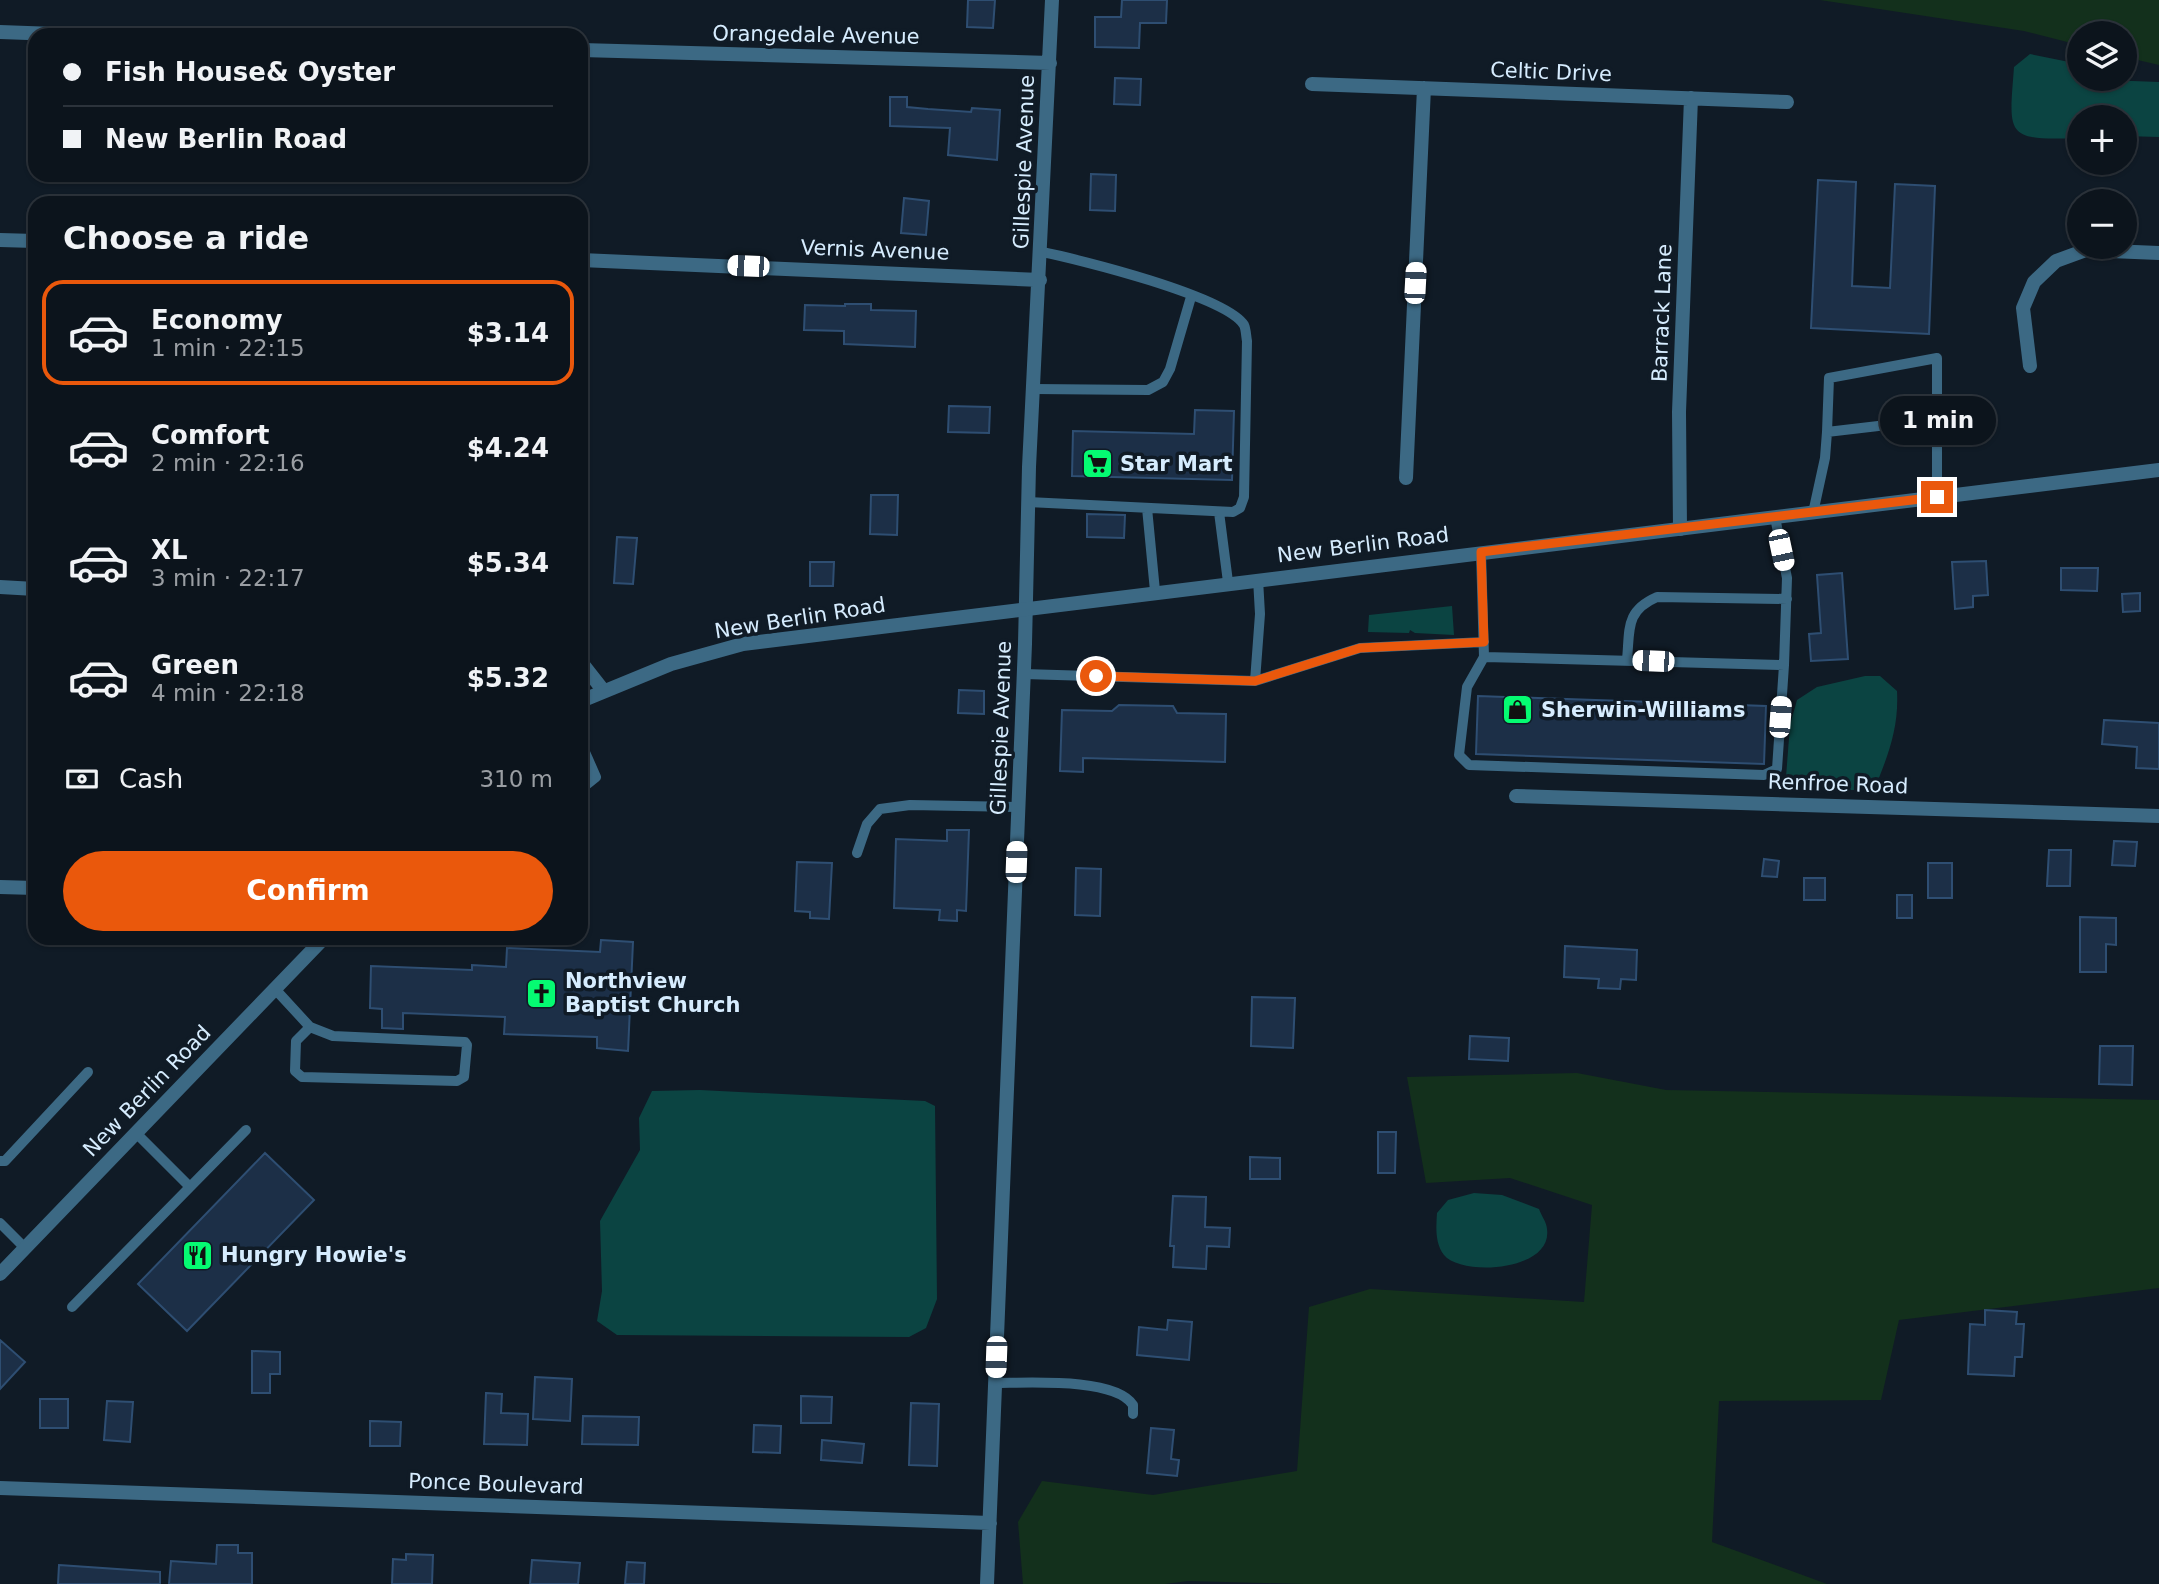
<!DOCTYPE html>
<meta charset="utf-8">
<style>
body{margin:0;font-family:"DejaVu Sans",sans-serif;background:#1a2129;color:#f1f3f6;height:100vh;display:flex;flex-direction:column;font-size:26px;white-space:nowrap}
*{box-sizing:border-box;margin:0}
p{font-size:23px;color:#9a9ea3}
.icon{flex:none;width:38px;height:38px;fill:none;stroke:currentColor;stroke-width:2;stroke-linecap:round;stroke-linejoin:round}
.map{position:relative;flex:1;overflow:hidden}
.panel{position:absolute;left:28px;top:196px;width:560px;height:749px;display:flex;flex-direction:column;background:#0c141c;border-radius:21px;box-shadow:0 2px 5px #0004,0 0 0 2px #2c333b}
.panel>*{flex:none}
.hud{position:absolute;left:28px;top:28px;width:560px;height:154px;border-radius:21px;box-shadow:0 2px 5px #0004,0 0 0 2px #2c333b;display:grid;align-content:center;height:154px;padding:0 35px;background:#0c141c}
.tools{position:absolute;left:2067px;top:21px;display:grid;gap:14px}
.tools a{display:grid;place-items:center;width:70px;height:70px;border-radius:50%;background:#0c141c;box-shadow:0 2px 5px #0004,0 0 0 2px #2c333b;font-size:35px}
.end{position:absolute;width:32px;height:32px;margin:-16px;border:9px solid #ea580c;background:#fff;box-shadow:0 0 0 4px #fff}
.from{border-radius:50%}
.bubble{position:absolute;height:49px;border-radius:24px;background:#0c141c;box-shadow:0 2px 5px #0004,0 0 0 2px #2c333b;font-size:23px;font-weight:700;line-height:49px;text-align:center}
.car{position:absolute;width:21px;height:42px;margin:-21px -10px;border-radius:9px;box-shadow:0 0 5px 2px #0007;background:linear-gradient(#fff 24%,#345 0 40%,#fff 0 76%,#345 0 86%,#fff 0)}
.hud b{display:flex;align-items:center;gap:24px;height:66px;font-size:26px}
.hud b+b{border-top:2px solid #2c333b}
.hud i{width:18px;height:18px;background:#f1f3f6}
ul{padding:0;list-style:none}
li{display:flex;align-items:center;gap:21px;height:105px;margin:0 14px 10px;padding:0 21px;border:4px solid transparent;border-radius:21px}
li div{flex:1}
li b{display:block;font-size:26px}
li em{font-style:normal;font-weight:700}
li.selected{border-color:#ea580c}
li>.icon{width:63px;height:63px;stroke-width:1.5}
h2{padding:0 35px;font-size:32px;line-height:84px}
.pay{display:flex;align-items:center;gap:18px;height:77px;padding:0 35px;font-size:26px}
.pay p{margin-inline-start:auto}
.cta{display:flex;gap:14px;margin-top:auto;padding:14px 35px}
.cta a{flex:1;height:80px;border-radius:42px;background:#ea580c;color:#fff;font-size:28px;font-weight:700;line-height:80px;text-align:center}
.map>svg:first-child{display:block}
</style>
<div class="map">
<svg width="2159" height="1584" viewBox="0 0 2159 1584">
<rect width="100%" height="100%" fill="#101b26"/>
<path fill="#13301c" d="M 1820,0 L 2159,0 L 2159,65 L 2125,57 L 2124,33 L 2079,33 L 2079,45 L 2024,31 Z
M 1577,1073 L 1666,1090 L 2159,1100 L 2159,1288 L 1899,1320 L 1881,1400 L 1719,1401 L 1712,1542 L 1827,1584 L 1304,1584 L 1188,1581 L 1165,1584 L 1023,1584 L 1018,1522 L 1042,1481 L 1153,1495 L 1297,1471 L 1309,1307 L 1370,1289 L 1584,1302 L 1592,1205 L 1510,1178 L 1426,1183 L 1407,1077 Z"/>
<path fill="#0b4442" d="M 2030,54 L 2079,64 L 2079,79 L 2159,82 L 2159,137 L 2125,136 L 2124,117 L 2079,117 L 2079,138 C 2004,141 2009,135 2014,67 Z
M 1452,606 L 1454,635 L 1415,633 L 1410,630 L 1409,633 L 1368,632 L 1369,615 Z
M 1865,676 L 1880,676 L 1897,691 C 1899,728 1888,756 1874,790 L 1785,790 L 1790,725 L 1797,700 L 1817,687 Z
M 700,1090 L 925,1101 L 935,1106 L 937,1299 L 926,1328 L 909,1337 L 617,1335 L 597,1321 L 602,1291 L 600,1221 L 640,1150 L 639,1118 L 652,1091 Z
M 1474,1193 L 1502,1195 L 1539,1209 C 1541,1215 1547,1223 1547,1229 C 1553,1271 1462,1277 1444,1255 C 1435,1243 1436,1228 1437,1213 L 1448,1200 Z"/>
<path fill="#1c2f47" stroke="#2e4e72" stroke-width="2" d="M 968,0 L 995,0 L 993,28 L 967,27 Z
M 1122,0 L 1167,0 L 1166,23 L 1140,23 L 1139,48 L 1095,47 L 1095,17 L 1121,17 Z
M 1115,78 L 1141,79 L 1140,105 L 1114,104 Z
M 890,97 L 907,97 L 907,107 L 928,109 L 971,112 L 972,108 L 1000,110 L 997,160 L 948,155 L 950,128 L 890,126 Z
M 1091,174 L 1116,175 L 1115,211 L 1090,210 Z
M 1818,180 L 1856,182 L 1852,286 L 1890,288 L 1895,184 L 1935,186 L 1929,334 L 1811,328 Z
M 904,198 L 929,201 L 926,235 L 901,233 Z
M 845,304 L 871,304 L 871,310 L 916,311 L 915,347 L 844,344 L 844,331 L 804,330 L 805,305 L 845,306 Z
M 949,406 L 990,407 L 989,433 L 948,432 Z
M 1195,410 L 1234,411 L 1232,480 L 1072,476 L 1073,431 L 1194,434 Z
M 871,495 L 898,495 L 897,535 L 870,534 Z
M 1087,514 L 1125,515 L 1124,538 L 1087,537 Z
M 617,537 L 637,538 L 633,584 L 614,583 Z
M 1986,561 L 1988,595 L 1973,596 L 1973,607 L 1955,609 L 1952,562 Z
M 810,562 L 834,562 L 833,586 L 810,586 Z
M 2061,568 L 2098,568 L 2097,591 L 2061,590 Z
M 1842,573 L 1848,659 L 1811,661 L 1809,634 L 1821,633 L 1817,575 Z
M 2140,593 L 2140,611 L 2123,612 L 2122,594 Z
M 959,690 L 984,691 L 984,714 L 958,713 Z
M 1478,696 L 1766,706 L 1764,764 L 1476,754 Z
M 1119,705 L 1173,706 L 1177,713 L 1226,714 L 1225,762 L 1083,758 L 1083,772 L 1060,771 L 1062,710 L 1112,711 Z
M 2104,720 L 2159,723 L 2159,769 L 2136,768 L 2137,747 L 2102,744 Z
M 947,830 L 969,830 L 966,911 L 957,910 L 957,921 L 939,920 L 940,910 L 894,908 L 896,839 L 947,841 Z
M 2114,841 L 2137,842 L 2135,866 L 2112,865 Z
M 2049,850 L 2071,850 L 2070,886 L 2047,886 Z
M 1764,859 L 1779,861 L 1777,877 L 1762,876 Z
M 797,862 L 832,863 L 829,919 L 810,918 L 810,912 L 795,911 Z
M 1928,863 L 1952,863 L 1952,898 L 1928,898 Z
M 1076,868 L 1101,869 L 1100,916 L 1075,915 Z
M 1804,878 L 1825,878 L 1825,900 L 1804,900 Z
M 1897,895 L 1912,895 L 1912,918 L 1897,918 Z
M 2080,917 L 2116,918 L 2116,945 L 2106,944 L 2106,972 L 2080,972 Z
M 601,940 L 633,942 L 628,1051 L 597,1048 L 597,1037 L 504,1034 L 505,1017 L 403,1013 L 403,1029 L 382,1028 L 382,1009 L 370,1008 L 371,966 L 472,970 L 472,965 L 506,967 L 507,948 L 600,952 Z
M 1565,946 L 1637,950 L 1636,980 L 1621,979 L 1620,989 L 1598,988 L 1599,979 L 1564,977 Z
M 1252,997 L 1295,998 L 1293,1048 L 1251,1046 Z
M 1470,1036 L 1509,1038 L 1508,1061 L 1469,1059 Z
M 2100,1046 L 2133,1046 L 2132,1085 L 2099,1084 Z
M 1378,1132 L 1396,1132 L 1395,1173 L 1378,1173 Z
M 265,1153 L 314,1200 L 187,1331 L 138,1284 Z
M 1250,1157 L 1280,1158 L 1280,1179 L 1250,1179 Z
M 1173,1196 L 1206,1197 L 1205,1227 L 1230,1228 L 1229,1247 L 1207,1246 L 1206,1269 L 1173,1267 L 1174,1246 L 1170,1246 Z
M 1985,1310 L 2017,1312 L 2016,1324 L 2024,1324 L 2022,1357 L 2015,1357 L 2014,1376 L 1968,1374 L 1970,1324 L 1985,1325 Z
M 1168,1320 L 1192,1322 L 1189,1360 L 1137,1355 L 1139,1327 L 1167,1330 Z
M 0,1340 L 25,1362 L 0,1389 Z
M 252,1351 L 280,1352 L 280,1374 L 270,1374 L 270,1393 L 252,1393 Z
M 535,1377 L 572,1379 L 570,1421 L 533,1419 Z
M 486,1393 L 502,1394 L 501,1413 L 528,1414 L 527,1445 L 484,1444 Z
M 801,1396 L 832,1397 L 831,1423 L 801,1423 Z
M 40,1399 L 68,1399 L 68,1428 L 40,1428 Z
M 107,1401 L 133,1402 L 130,1442 L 104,1440 Z
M 911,1403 L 939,1404 L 937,1466 L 909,1465 Z
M 583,1416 L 639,1417 L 638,1445 L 582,1444 Z
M 370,1421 L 401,1422 L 400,1446 L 370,1446 Z
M 754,1425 L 781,1426 L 780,1453 L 753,1452 Z
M 1151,1428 L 1174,1430 L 1171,1459 L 1179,1460 L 1177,1476 L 1147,1473 Z
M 822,1440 L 864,1444 L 862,1463 L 821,1460 Z
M 217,1545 L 238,1545 L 238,1553 L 252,1553 L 252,1584 L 169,1584 L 171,1561 L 216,1564 Z
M 406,1554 L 433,1555 L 432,1584 L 392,1584 L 393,1559 L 406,1560 Z
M 532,1560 L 580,1563 L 578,1584 L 530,1584 Z
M 627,1562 L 645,1563 L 644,1584 L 625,1584 Z
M 59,1565 L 160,1572 L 160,1584 L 58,1584 Z"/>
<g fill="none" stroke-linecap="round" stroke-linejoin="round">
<path stroke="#3c6984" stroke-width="10" d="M 1034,389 L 1148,390 L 1163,382 L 1170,369 L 1191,297
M 1937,497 L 1937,358 L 1829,378 L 1827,432 L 1938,419
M 1028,502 L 1233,512 L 1240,508 L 1244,497 L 1247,341 C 1246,336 1246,329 1244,325 C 1226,296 1078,259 1042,252
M 1147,508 L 1155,591
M 1219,512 L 1228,582
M 1813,513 L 1825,458 L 1827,432
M 1481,552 L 1484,657 L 1784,665 L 1787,578 L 1775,517
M 1484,657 L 1467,687 L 1459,755 L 1469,765 L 1764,775 L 1777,769 L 1784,665
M 1627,660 C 1630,629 1625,611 1657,597 L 1787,599
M 1024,674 L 1255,681 L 1260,614 L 1258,579
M 1255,681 L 1360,648 L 1484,642
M 581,743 L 596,777 L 581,789
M 857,853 L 867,824 L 880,809 L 910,805 L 1018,807
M 275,989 L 310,1027 L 333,1036 L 465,1042 L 467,1045 L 464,1077 L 457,1081 L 302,1077 L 295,1071 L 296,1041 L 310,1027
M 136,1133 L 190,1187
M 0,1161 L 5,1161 L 88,1072
M 0,1223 L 25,1248
M 72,1307 L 246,1130
M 995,1383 C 1026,1383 1115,1377 1133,1405 L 1133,1414"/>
<path stroke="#3c6984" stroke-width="14" d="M 0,32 L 83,35
M 581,50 L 1050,63
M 1312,84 L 1787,102
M 0,240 L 35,241
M 581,260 L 1040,280
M 2030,366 L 2023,308 L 2034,282 L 2056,261 L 2086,250 L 2159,253
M 1406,478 L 1424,88
M 1680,529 L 1679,412 L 1691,98
M 0,587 L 35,589
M 581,662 L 603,690
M 1516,796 L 2159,816
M 0,887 L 35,888
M 0,1488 L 990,1523
M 987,1584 L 1025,644 L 1029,467 L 1052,0"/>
<path stroke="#3c6984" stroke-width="14" d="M 581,701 L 671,664 L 743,644 L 2159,470
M 0,1274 L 324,938"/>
</g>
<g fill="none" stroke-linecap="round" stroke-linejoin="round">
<path stroke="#ea580c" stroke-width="9" d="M 1096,676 L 1255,681 L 1360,648 L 1484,642 L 1481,552 L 1937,497"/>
</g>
<defs>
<symbol id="supermarket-square" viewBox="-11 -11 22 22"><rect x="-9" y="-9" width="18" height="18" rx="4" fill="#05fb72" stroke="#101b26"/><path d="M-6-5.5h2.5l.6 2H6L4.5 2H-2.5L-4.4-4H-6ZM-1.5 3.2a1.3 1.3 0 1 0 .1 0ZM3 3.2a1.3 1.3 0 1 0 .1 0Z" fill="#111"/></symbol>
<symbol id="shop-square" viewBox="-11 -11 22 22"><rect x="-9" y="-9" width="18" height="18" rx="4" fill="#05fb72" stroke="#101b26"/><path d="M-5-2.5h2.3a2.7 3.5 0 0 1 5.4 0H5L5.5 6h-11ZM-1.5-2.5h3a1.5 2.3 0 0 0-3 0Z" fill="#111"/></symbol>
<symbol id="church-square" viewBox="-11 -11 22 22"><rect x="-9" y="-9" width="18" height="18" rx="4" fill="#05fb72" stroke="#101b26"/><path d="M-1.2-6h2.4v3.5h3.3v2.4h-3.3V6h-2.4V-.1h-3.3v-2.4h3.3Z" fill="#111"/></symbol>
<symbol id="restaurant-square" viewBox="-11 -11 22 22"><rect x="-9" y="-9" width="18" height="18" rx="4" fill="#05fb72" stroke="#101b26"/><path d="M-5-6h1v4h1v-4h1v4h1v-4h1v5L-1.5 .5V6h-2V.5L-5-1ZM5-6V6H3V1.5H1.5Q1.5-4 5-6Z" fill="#111"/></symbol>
</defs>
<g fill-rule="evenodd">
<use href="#supermarket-square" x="1080" y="446" width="35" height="35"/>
<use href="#shop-square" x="1500" y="692" width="35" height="35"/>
<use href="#church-square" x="524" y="976" width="35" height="35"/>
<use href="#restaurant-square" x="180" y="1238" width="35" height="35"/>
</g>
<g text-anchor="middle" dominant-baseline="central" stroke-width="7" stroke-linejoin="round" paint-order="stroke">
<g font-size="21" fill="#d6ecfe" stroke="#101b26">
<text transform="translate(816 35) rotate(1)">Orangedale Avenue</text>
<text transform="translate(1551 72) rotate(2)">Celtic Drive</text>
<text transform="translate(1024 162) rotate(-88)">Gillespie Avenue</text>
<text transform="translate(875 250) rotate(2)">Vernis Avenue</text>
<text transform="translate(1662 313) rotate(-88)">Barrack Lane</text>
<text transform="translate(1363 545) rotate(-7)">New Berlin Road</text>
<text transform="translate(800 618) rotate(-9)">New Berlin Road</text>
<text transform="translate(1001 728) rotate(-88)">Gillespie Avenue</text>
<text transform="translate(1838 784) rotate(2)">Renfroe Road</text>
<text transform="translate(147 1091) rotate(-46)">New Berlin Road</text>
<text transform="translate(496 1484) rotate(2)">Ponce Boulevard</text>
</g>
<g font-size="21" font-weight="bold" fill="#d6ecfe" stroke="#101b26" text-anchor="start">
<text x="1120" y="464">Star Mart</text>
<text x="1541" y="710">Sherwin-Williams</text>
<text x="565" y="981">Northview<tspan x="565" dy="24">Baptist Church</tspan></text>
<text x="221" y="1255">Hungry Howie's</text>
</g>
</g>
</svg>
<div class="tools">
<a><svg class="icon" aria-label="layers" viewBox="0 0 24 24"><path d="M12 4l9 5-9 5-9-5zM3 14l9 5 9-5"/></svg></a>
<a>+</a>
<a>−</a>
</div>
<i class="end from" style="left:1096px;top:676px"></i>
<i class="end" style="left:1937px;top:497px"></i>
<div class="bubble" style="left:1880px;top:396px;width:116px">1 min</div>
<i class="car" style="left:748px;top:266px;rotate:272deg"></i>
<i class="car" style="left:1415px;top:283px;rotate:3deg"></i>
<i class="car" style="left:1781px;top:550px;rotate:168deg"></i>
<i class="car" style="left:1653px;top:661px;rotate:272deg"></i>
<i class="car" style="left:1780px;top:717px;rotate:4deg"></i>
<i class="car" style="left:1016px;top:862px;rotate:2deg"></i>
<i class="car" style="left:996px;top:1357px;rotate:182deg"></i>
<div class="hud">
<b><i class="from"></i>Fish House&amp; Oyster</b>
<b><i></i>New Berlin Road</b>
</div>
<section class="panel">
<h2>Choose a ride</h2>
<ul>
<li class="selected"><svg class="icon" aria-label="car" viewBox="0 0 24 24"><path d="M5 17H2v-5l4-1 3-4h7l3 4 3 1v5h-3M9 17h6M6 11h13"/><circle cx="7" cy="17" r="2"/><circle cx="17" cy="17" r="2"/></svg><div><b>Economy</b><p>1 min · 22:15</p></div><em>$3.14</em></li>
<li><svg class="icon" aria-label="car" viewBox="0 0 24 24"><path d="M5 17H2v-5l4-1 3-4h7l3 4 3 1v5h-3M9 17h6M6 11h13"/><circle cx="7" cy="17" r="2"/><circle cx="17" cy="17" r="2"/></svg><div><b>Comfort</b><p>2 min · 22:16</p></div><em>$4.24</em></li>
<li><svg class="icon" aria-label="car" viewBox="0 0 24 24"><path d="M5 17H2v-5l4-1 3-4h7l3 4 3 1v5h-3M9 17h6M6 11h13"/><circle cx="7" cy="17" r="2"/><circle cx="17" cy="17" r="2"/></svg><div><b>XL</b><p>3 min · 22:17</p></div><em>$5.34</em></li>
<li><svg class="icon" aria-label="car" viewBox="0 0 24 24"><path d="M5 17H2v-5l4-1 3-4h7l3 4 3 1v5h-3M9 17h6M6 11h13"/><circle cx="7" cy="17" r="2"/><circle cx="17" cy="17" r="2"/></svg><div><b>Green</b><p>4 min · 22:18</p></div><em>$5.32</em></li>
</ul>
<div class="pay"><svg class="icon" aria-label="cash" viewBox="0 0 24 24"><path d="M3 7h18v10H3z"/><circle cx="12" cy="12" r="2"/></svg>Cash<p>310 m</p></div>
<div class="cta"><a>Confirm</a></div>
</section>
</div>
